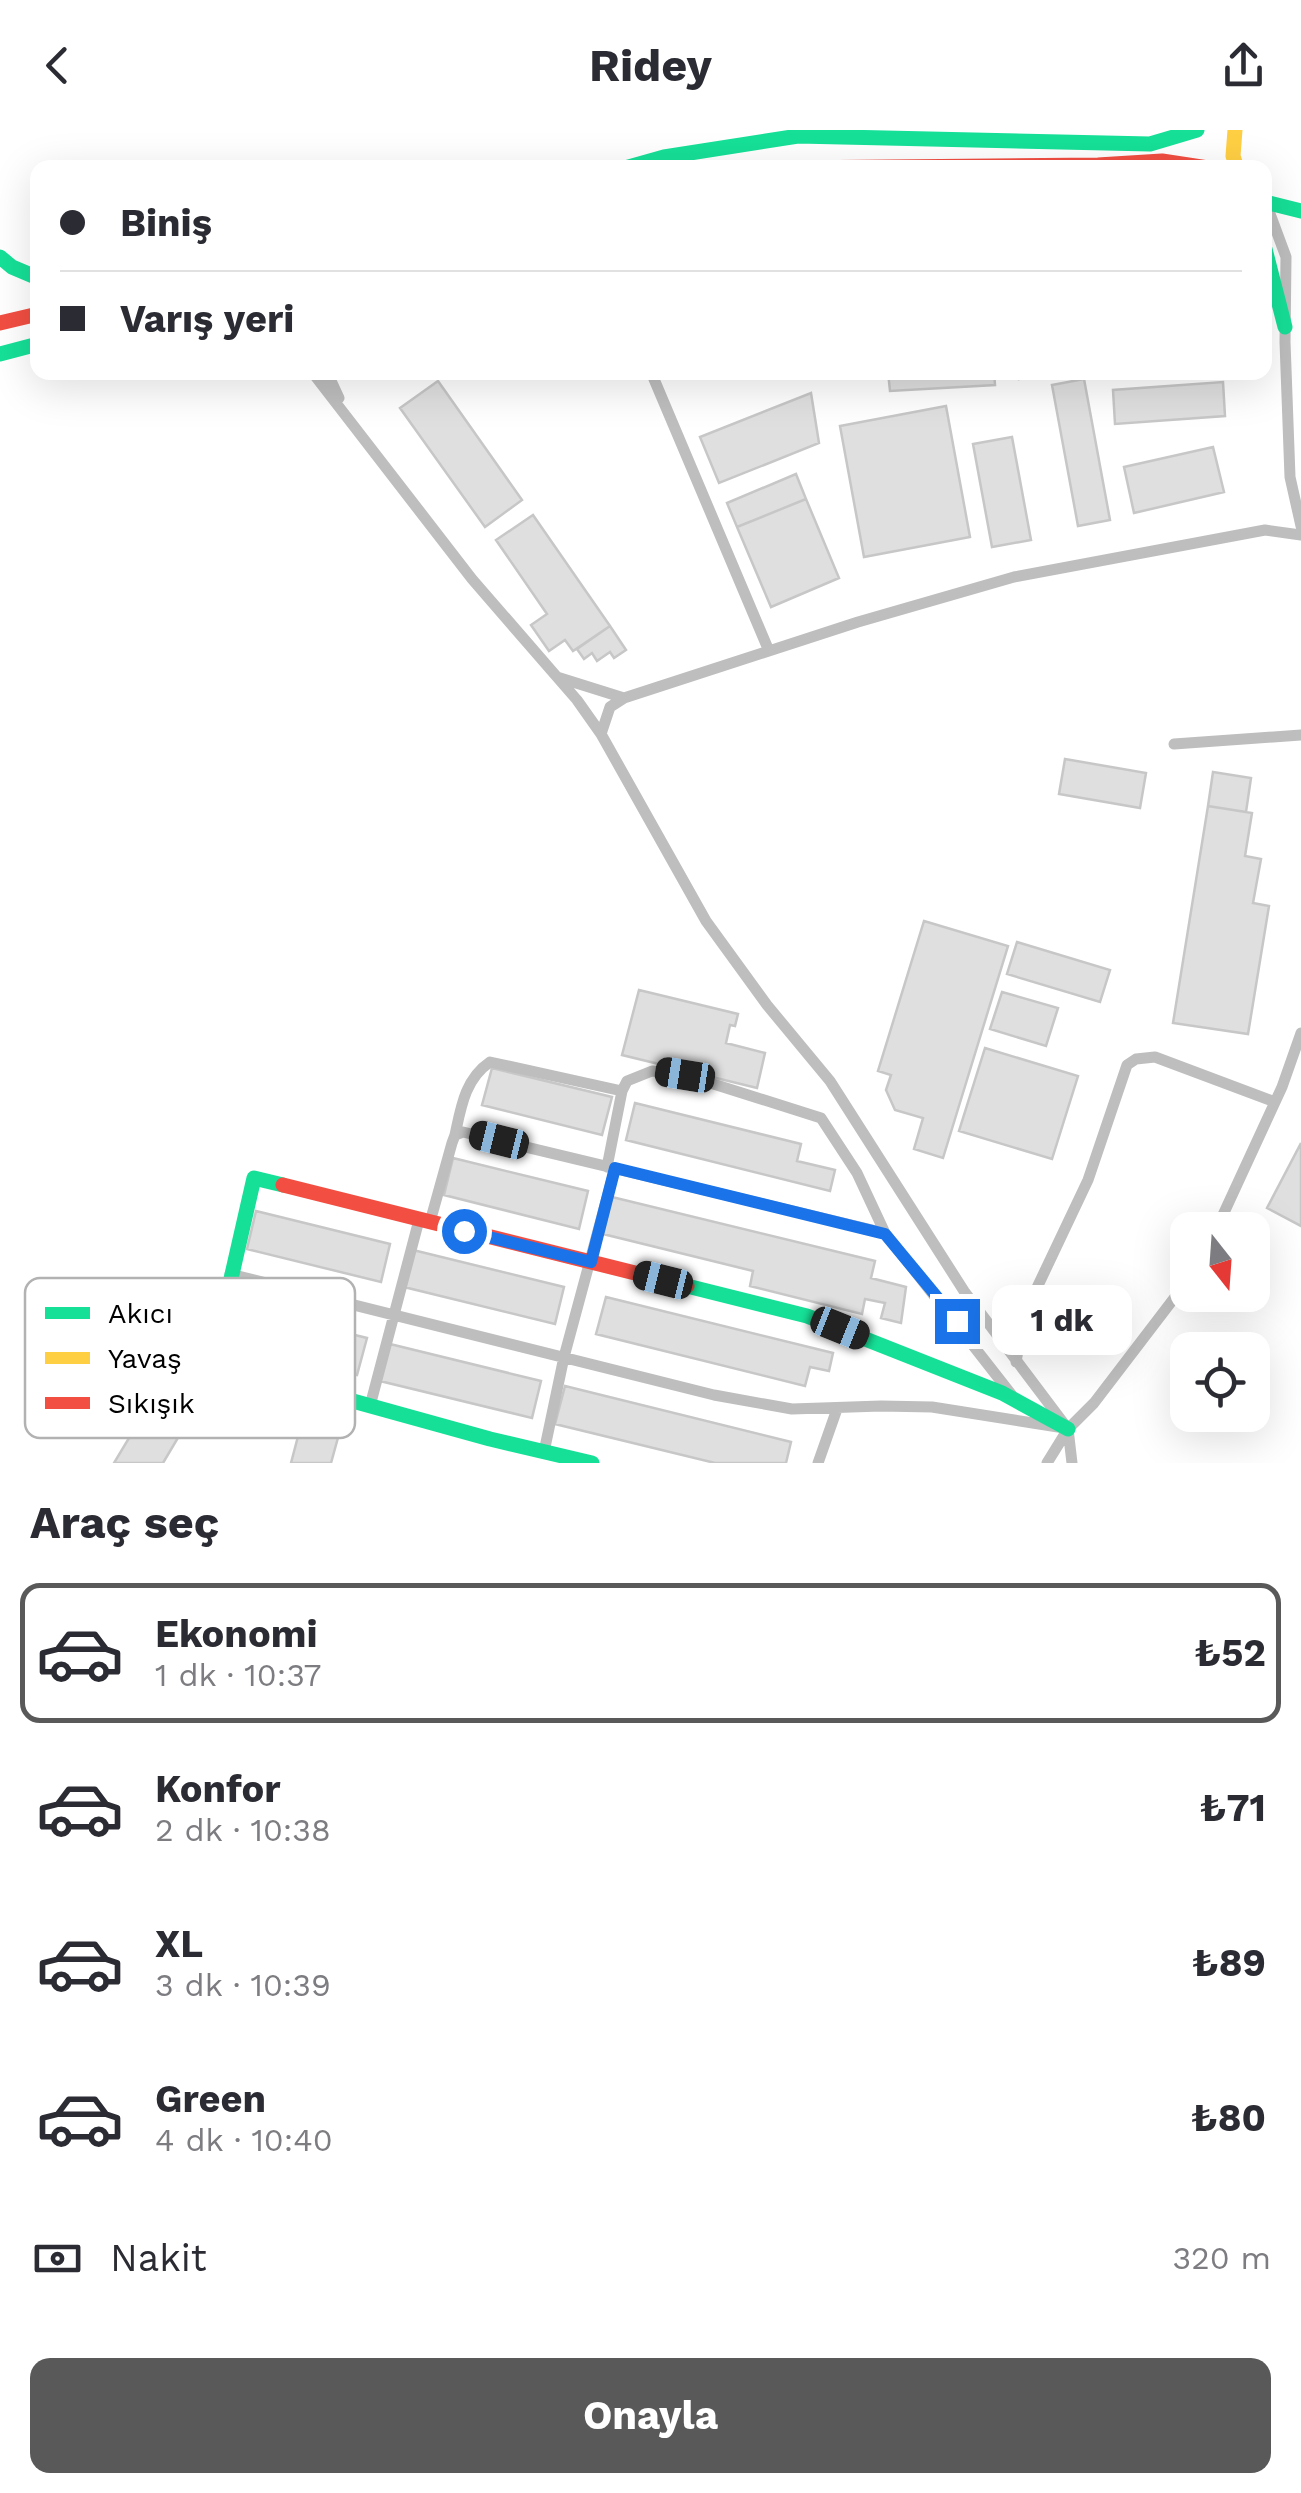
<!DOCTYPE html>
<html lang="tr">
<meta charset="utf-8">
<style>
body{margin:0;font-family:"Work Sans",sans-serif;background:#f2f2f3;color:#2b2b33;height:100vh;display:flex;flex-direction:column;font-size:38px;white-space:nowrap}
*{box-sizing:border-box;margin:0}
p{font-size:32px;color:#7c7c81}
.icon{flex:none;width:55px;height:55px;fill:none;stroke:currentColor;stroke-width:2;stroke-linecap:round;stroke-linejoin:round}
.map{position:relative;height:1333px;overflow:hidden}
.side{display:flex;flex-direction:column;background:#fff;flex:1}
.side>*{flex:none}
.hud{position:absolute;left:30px;top:30px;width:1242px;height:220px;border-radius:20px;box-shadow:0 10px 40px #0002;display:grid;align-content:center;height:220px;padding:0 30px;background:#fff}
.needle{width:65px;rotate:163deg}
.fabs{position:absolute;left:1170px;top:1082px;display:grid;gap:20px}
.fabs a{display:grid;place-items:center;width:100px;height:100px;border-radius:20px;background:#fff;box-shadow:0 10px 40px #0002;font-size:50px}
.end{position:absolute;width:45px;height:45px;margin:-22px;border:12px solid #1a73e8;background:#fff;box-shadow:0 0 0 5px #fff}
.from{border-radius:50%}
.bubble{position:absolute;height:70px;border-radius:20px;background:#fff;box-shadow:0 10px 40px #0002;font-size:32px;font-weight:700;line-height:70px;text-align:center}
.car{position:absolute;width:30px;height:60px;margin:-30px -15px;border-radius:12px;box-shadow:0 0 8px 2px #0007;background:linear-gradient(#222 24%,#8ab4d8 0 40%,#222 0 76%,#8ab4d8 0 86%,#222 0)}
.hud b{display:flex;align-items:center;gap:35px;height:95px;font-size:38px}
.hud b+b{border-top:2px solid #e1e1e2}
.hud i{width:25px;height:25px;background:#2b2b33}
ul{padding:0;list-style:none}
li{display:flex;align-items:center;gap:30px;height:140px;margin:0 20px 15px;padding:0 10px;border:5px solid transparent;border-radius:20px}
li div{flex:1}
li b{display:block;font-size:38px}
li em{font-style:normal;font-weight:700}
li.current{border-color:#595959}
li>.icon{width:90px;height:90px;stroke-width:1.5}
h2{padding:0 30px;font-size:45px;line-height:120px}
.pay{display:flex;align-items:center;gap:25px;height:110px;padding:0 30px;font-size:38px}
.pay p{margin-inline-start:auto}
.button{display:flex;gap:20px;margin-top:auto;padding:20px 30px}
.button a{flex:1;height:115px;border-radius:20px;background:#595959;color:#fff;font-size:40px;font-weight:700;line-height:115px;text-align:center}
header{display:flex;justify-content:space-between;align-items:center;height:130px;padding:0 30px;background:#fff;font-size:45px;font-weight:700}
.map>svg:first-child{display:block}
</style>
<header><svg class="icon" aria-label="back" viewBox="0 0 24 24"><path d="M15 5l-7 7 7 7"/></svg>Ridey<svg class="icon" aria-label="share" viewBox="0 0 24 24"><path d="M12 15V3M7 8l5-5 5 5M5 13v7h14v-7"/></svg></header>
<div class="map">
<svg width="1301" height="1333" viewBox="0 0 1301 1333">
<rect width="100%" height="100%" fill="#fff"/>
<path fill="#dfdfdf" stroke="#c7c7c7" stroke-width="2.5" d="M 888,242 L 994,242 L 995,255 L 890,261 Z
M 1018,242 L 1055,242 L 1019,249 Z
M 1084,249 L 1110,390 L 1078,396 L 1052,255 Z
M 438,251 L 522,370 L 485,397 L 400,278 Z
M 1223,252 L 1225,286 L 1115,294 L 1113,260 Z
M 811,263 L 819,313 L 719,353 L 700,307 Z
M 946,276 L 970,407 L 864,427 L 840,296 Z
M 1012,307 L 1031,410 L 992,417 L 973,314 Z
M 1213,317 L 1224,362 L 1134,383 L 1124,337 Z
M 796,344 L 806,369 L 737,397 L 727,373 Z
M 806,369 L 839,448 L 771,477 L 737,397 Z
M 533,385 L 610,496 L 573,521 L 565,510 L 549,521 L 531,495 L 547,484 L 496,410 Z
M 610,496 L 626,520 L 614,528 L 610,522 L 597,531 L 592,523 L 584,529 L 577,519 Z
M 1065,629 L 1146,643 L 1140,678 L 1059,664 Z
M 1213,642 L 1251,648 L 1246,682 L 1208,676 Z
M 1208,676 L 1252,683 L 1245,726 L 1261,729 L 1253,773 L 1269,776 L 1248,904 L 1173,893 Z
M 924,791 L 1008,816 L 943,1028 L 914,1019 L 923,988 L 895,980 L 886,960 L 891,945 L 878,941 Z
M 1017,812 L 1110,840 L 1100,872 L 1007,844 Z
M 639,860 L 738,884 L 735,896 L 730,895 L 726,913 L 765,923 L 757,958 L 622,925 Z
M 1002,862 L 1058,878 L 1046,916 L 990,899 Z
M 985,918 L 1078,946 L 1052,1029 L 959,1001 Z
M 492,938 L 612,967 L 602,1005 L 482,975 Z
M 635,973 L 801,1014 L 797,1031 L 835,1040 L 830,1061 L 626,1010 Z
M 1301,1013 L 1301,1096 L 1267,1078 Z
M 453,1028 L 588,1061 L 579,1099 L 444,1065 Z
M 612,1067 L 875,1131 L 871,1148 L 906,1157 L 901,1193 L 881,1188 L 885,1173 L 865,1169 L 862,1184 L 750,1156 L 753,1141 L 603,1104 Z
M 256,1081 L 390,1114 L 381,1152 L 247,1119 Z
M 413,1120 L 564,1157 L 555,1194 L 404,1157 Z
M 606,1167 L 833,1223 L 829,1241 L 810,1237 L 805,1256 L 596,1204 Z
M 233,1175 L 367,1208 L 357,1245 L 224,1213 Z
M 390,1214 L 541,1251 L 532,1288 L 380,1251 Z
M 168,1243 L 204,1264 L 163,1333 L 114,1333 Z
M 565,1256 L 791,1312 L 786,1333 L 715,1333 L 555,1294 Z
M 306,1276 L 344,1286 L 331,1333 L 291,1333 Z"/>
<g fill="none" stroke-linecap="round" stroke-linejoin="round">
<path stroke="#bebebe" stroke-width="11" d="M 1266,73 L 1286,127 L 1285,212 L 1290,347 L 1301,396
M 312,242 L 472,449 L 577,570 L 601,604 L 706,791 L 767,875 L 830,951 L 964,1161 L 1068,1299 L 1072,1333
M 327,242 L 339,268
M 651,242 L 769,521
M 557,547 L 624,568
M 601,604 L 610,577 L 624,568 L 858,492 L 1014,447 L 1265,400 L 1301,405
M 1174,614 L 1301,605
M 455,1005 C 461,977 465,949 490,932 L 622,961
M 607,1037 L 622,961 L 627,951 L 652,941 L 685,945 L 821,988 L 857,1043 L 885,1103 L 1015,1269
M 430,1092 L 452,1013 L 455,1005 L 463,1002 L 885,1103
M 1216,1100 L 1282,957 L 1301,903
M 230,1144 L 714,1265 L 792,1279 L 881,1276 L 932,1277 L 1058,1297
M 1016,1232 L 1024,1185 L 1088,1050 L 1127,935 L 1136,929 L 1155,927 L 1275,972
M 370,1276 L 419,1090
M 544,1322 L 564,1227 L 615,1038
M 818,1333 L 837,1279
M 1047,1333 L 1068,1299 L 1094,1273 L 1188,1150"/>
<path stroke="#16e098" stroke-width="15" d="M 625,38 L 664,27 L 798,6 L 1150,14 L 1197,0
M 1265,72 L 1301,81
M 1265,119 L 1285,197
M 0,127 L 12,137 L 38,148
M 0,224 L 38,214
M 283,1055 L 254,1048 L 212,1232 L 490,1309 L 592,1333
M 687,1156 L 807,1186 L 1002,1263 L 1068,1299"/>
<path stroke="#ffcf43" stroke-width="15" d="M 1235,0 L 1233,26 L 1237,38"/>
<path stroke="#f24e42" stroke-width="15" d="M 786,38 L 1098,35 L 1162,31 L 1208,38
M 0,193 L 38,184
M 283,1055 L 687,1156"/>
</g>
<g fill="none" stroke-linecap="round" stroke-linejoin="round">
<path stroke="#1a73e8" stroke-width="12" d="M 464,1101 L 591,1132 L 615,1038 L 885,1104 L 957,1191"/>
</g>
<rect x="25" y="1148" width="330" height="160" rx="15" fill="#fff" stroke="#b2b2b2" stroke-width="2.5"/>
<rect x="45" y="1177" width="45" height="12" fill="#16e098"/>
<rect x="45" y="1222" width="45" height="12" fill="#ffcf43"/>
<rect x="45" y="1267" width="45" height="12" fill="#f24e42"/>
<g font-size="28" fill="#000">
<text x="108" y="1193">Akıcı</text>
<text x="108" y="1238">Yavaş</text>
<text x="108" y="1283">Sıkışık</text>
</g>
</svg>
<div class="fabs">
<a><svg class="needle" viewBox="-14 -14 28 28"><path d="M0-13l5 13h-10z" fill="#e53935"/><path d="M0 13l5-13h-10z" fill="#7c7c81"/></svg></a>
<a><svg class="icon" aria-label="locate" viewBox="0 0 24 24"><circle cx="12" cy="12" r="6"/><path d="M12 2v4M12 18v4M2 12h4M18 12h4"/></svg></a>
</div>
<i class="end from" style="left:464px;top:1101px"></i>
<i class="end" style="left:957px;top:1191px"></i>
<div class="bubble" style="left:992px;top:1155px;width:140px">1 dk</div>
<i class="car" style="left:685px;top:945px;rotate:279deg"></i>
<i class="car" style="left:499px;top:1010px;rotate:284deg"></i>
<i class="car" style="left:663px;top:1150px;rotate:284deg"></i>
<i class="car" style="left:840px;top:1198px;rotate:112deg"></i>
<div class="hud">
<b><i class="from"></i>Biniş</b>
<b><i></i>Varış yeri</b>
</div>
</div>
<section class="side">
<h2>Araç seç</h2>
<ul>
<li class="current"><svg class="icon" aria-label="car" viewBox="0 0 24 24"><path d="M5 17H2v-5l4-1 3-4h7l3 4 3 1v5h-3M9 17h6M6 11h13"/><circle cx="7" cy="17" r="2"/><circle cx="17" cy="17" r="2"/></svg><div><b>Ekonomi</b><p>1 dk · 10:37</p></div><em>₺52</em></li>
<li><svg class="icon" aria-label="car" viewBox="0 0 24 24"><path d="M5 17H2v-5l4-1 3-4h7l3 4 3 1v5h-3M9 17h6M6 11h13"/><circle cx="7" cy="17" r="2"/><circle cx="17" cy="17" r="2"/></svg><div><b>Konfor</b><p>2 dk · 10:38</p></div><em>₺71</em></li>
<li><svg class="icon" aria-label="car" viewBox="0 0 24 24"><path d="M5 17H2v-5l4-1 3-4h7l3 4 3 1v5h-3M9 17h6M6 11h13"/><circle cx="7" cy="17" r="2"/><circle cx="17" cy="17" r="2"/></svg><div><b>XL</b><p>3 dk · 10:39</p></div><em>₺89</em></li>
<li><svg class="icon" aria-label="car" viewBox="0 0 24 24"><path d="M5 17H2v-5l4-1 3-4h7l3 4 3 1v5h-3M9 17h6M6 11h13"/><circle cx="7" cy="17" r="2"/><circle cx="17" cy="17" r="2"/></svg><div><b>Green</b><p>4 dk · 10:40</p></div><em>₺80</em></li>
</ul>
<div class="pay"><svg class="icon" aria-label="cash" viewBox="0 0 24 24"><path d="M3 7h18v10H3z"/><circle cx="12" cy="12" r="2"/></svg>Nakit<p>320 m</p></div>
<div class="button"><a>Onayla</a></div>
</section>
